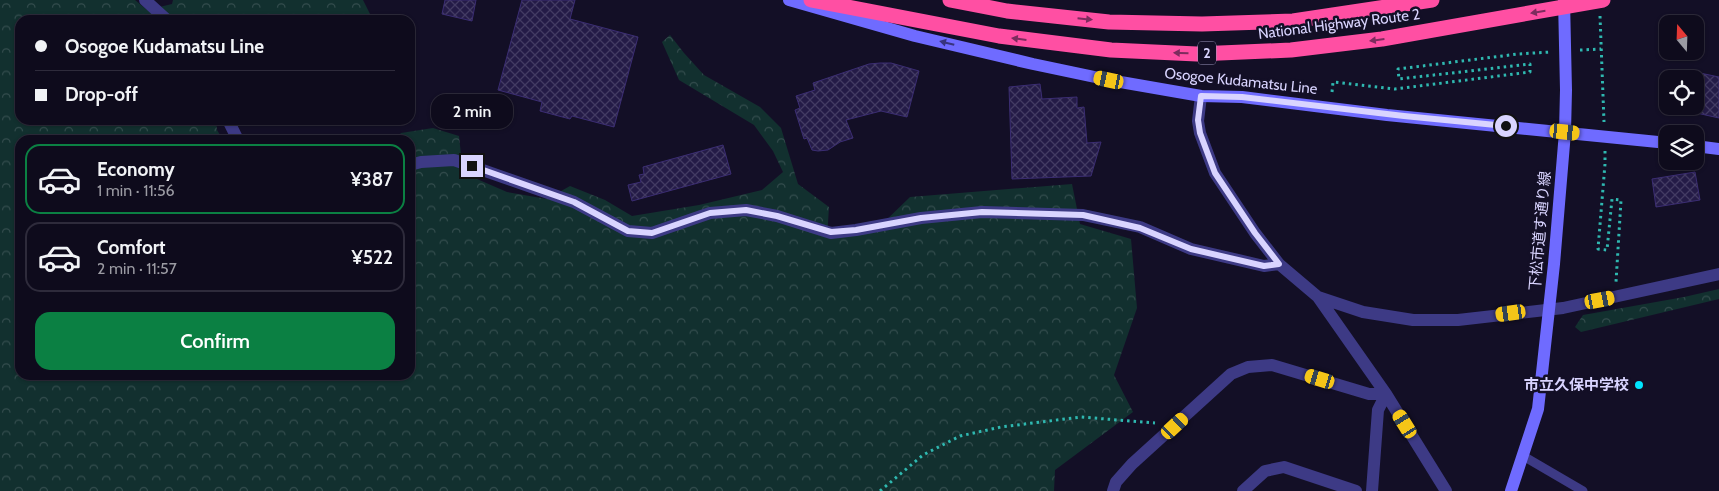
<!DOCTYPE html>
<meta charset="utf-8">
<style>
body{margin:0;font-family:Cabin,"Noto Sans JP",sans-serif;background:#171425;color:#f1f3f6;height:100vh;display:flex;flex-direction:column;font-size:19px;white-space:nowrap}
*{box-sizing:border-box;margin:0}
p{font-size:16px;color:#9b9ba3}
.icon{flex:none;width:28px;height:28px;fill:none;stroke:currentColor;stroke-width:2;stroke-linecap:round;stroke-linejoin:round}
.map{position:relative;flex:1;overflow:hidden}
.sheet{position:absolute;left:15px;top:135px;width:400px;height:245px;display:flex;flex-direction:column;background:#0e0b1c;border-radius:15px;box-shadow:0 1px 4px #0004,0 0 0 1px #2e2b3b}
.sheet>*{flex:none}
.banner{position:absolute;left:15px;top:15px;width:400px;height:110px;border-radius:15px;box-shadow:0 1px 4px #0004,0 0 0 1px #2e2b3b;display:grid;align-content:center;height:110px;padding:0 20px;background:#0e0b1c}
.needle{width:32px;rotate:341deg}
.tools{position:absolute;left:1659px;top:15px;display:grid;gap:10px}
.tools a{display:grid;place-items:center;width:45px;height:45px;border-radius:10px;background:#0e0b1c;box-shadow:0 1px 4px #0004,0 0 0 1px #2e2b3b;font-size:25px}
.end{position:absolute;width:22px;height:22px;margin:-11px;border:6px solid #d9d4ff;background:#111;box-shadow:0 0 0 2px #111}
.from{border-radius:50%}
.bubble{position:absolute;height:35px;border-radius:15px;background:#0e0b1c;box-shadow:0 1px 4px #0004,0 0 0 1px #2e2b3b;font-size:16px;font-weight:600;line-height:35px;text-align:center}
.car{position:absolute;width:15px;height:30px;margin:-15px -8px;border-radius:6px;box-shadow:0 0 4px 1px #0007;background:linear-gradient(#f5c518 24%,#345 0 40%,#f5c518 0 76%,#345 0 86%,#f5c518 0)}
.banner b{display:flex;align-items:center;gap:18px;height:48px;font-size:19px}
.banner b+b{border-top:1px solid #2e2b3b}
.banner i{width:12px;height:12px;background:#f1f3f6}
ul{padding:9px 0 0;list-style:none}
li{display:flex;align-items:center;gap:15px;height:70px;margin:0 10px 8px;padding:0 10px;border:2px solid #2e2b3b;border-radius:15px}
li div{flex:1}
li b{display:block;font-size:19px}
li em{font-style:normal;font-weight:600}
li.active{border-color:#0b8043}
li>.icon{width:45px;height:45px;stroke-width:1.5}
.action{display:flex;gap:10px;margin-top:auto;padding:10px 20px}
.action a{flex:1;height:58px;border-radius:15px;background:#0b8043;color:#fff;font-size:20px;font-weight:600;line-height:58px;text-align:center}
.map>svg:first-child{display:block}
</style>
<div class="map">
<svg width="1719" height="491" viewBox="0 0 1719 491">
<defs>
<pattern id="forest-crowns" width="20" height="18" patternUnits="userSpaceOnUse" patternTransform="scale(1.25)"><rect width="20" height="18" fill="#12302f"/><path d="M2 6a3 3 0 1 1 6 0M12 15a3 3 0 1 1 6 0" fill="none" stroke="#344d4e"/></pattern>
<pattern id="building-cross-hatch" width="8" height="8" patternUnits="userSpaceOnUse" patternTransform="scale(1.25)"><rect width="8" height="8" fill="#241b47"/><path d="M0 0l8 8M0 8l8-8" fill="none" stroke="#433b63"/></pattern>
</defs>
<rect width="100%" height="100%" fill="#130f26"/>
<path fill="url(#forest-crowns)" d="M 0,0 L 135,0 L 147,10 L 172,4 L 173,0 L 363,0 L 372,18 L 371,20 L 20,20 L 20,120 L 216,120 L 217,130 L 223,140 L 20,140 L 20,375 L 410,375 L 410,140 L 395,140 L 401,133 L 433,128 L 459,136 L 463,173 L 507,192 L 547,199 L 570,186 L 605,200 L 632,216 L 699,205 L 762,190 L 783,172 L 773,151 L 754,125 L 679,80 L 662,42 L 670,35 L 684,53 L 704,75 L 760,107 L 781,128 L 798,184 L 829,207 L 827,238 L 876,230 L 910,197 L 1072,184 L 1080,224 L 1131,239 L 1137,308 L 1114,375 L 1133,412 L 1055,470 L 1054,491 L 0,491 Z
M 1719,289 L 1719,299 L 1581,332 L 1575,327 L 1583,315 L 1684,297 Z"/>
<path fill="url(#building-cross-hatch)" stroke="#3b2d73" d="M 445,0 L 476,0 L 472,21 L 442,14 Z
M 522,0 L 575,0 L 570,19 L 638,37 L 614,127 L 572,116 L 570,119 L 540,111 L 542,102 L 498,90 Z
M 880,63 L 891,63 L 919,71 L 907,117 L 881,111 L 846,120 L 853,138 L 840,142 L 828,150 L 818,151 L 812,150 L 807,138 L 804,139 L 795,110 L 800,108 L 796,96 L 815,90 L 813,83 L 869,64 Z
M 1700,73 L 1719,77 L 1719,118 L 1692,112 L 1693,106 L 1695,106 L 1695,97 Z
M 1040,84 L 1042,99 L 1077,97 L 1077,108 L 1084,107 L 1087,143 L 1101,142 L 1091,176 L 1012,179 L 1009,87 Z
M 723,145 L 731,174 L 632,201 L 628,185 L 641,182 L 639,175 L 644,174 L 643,167 Z
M 1695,172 L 1700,200 L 1656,207 L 1652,179 Z"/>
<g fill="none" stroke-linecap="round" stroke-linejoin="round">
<path stroke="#2fb8b0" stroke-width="3" stroke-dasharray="2.5 4" stroke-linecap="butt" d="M 1600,16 L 1604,122
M 1580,50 L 1601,49
M 1332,92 L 1333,82 L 1395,89 L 1530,72 L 1530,64 L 1399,79 L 1398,69 L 1518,54 L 1551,52
M 1605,151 L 1605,164 L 1598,249 L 1607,250 L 1612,199 L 1621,200 L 1616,282
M 880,491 L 923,455 L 960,436 L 1001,427 L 1081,417 L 1155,423"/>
<path stroke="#3d3a85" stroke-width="9" d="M 1523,456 L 1583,491"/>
<path stroke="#3d3a85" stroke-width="12" d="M 145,0 L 167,20
M 1201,96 L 1198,121 L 1200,133 L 1215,173 L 1255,233 L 1279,264 L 1318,297 L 1386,394 L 1446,491
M 228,120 L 238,140
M 410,165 L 421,162 L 454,160 L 574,202 L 628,231 L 652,233 L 710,213 L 746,210 L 777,216 L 831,233 L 856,230 L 921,218 L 982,212 L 1083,215 L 1140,227 L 1191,249 L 1264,266 L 1279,264
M 1318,297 L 1363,312 L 1413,320 L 1458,320 L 1563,308 L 1719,274
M 1113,491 L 1116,482 L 1132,464 L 1231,374 L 1248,367 L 1272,365 L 1369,394 L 1386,394 L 1378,410 L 1372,491
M 1243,491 L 1265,471 L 1284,467 L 1356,491"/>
<path stroke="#6f6bff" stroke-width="12" d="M 789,0 L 915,36 L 1033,64 L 1109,80 L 1201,96 L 1242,97 L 1387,115 L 1668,143
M 1695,146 L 1719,149
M 1511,491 L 1538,409 L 1554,264 L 1565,132 L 1566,90 L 1564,0"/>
<path stroke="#ff4fa3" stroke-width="15" d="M 811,0 L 999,36 L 1111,50 L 1197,54 L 1291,50 L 1382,39 L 1603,0
M 950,0 L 1007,11 L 1109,22 L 1202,24 L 1293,21 L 1432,0"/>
</g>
<defs><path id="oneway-solid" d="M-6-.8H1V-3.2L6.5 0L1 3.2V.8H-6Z" transform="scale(1.25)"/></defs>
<g fill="#7d2c5e">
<use href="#oneway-solid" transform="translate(1538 12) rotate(171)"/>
<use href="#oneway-solid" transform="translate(1085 19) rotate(6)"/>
<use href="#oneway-solid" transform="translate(1019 39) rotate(-173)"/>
<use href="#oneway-solid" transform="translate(1377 40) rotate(173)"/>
<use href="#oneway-solid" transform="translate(1181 53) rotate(-178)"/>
</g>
<use fill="#38347d" href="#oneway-solid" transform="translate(947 43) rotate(-166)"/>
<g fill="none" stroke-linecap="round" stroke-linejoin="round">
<path stroke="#d9d4ff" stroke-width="6" d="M 472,166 L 574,202 L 628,231 L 652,233 L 710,213 L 746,210 L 777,216 L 831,232 L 856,230 L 921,218 L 982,212 L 1083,215 L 1140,228 L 1191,249 L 1264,266 L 1279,264 L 1255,233 L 1215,173 L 1200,133 L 1198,120 L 1201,96 L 1242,97 L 1404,116 L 1506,126"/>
</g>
<circle fill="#00e5ff" stroke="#130f26" stroke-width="2" cx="1639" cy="385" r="5"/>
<g text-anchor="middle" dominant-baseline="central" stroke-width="5" stroke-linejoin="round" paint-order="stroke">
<rect fill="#130f26" stroke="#9e99be" stroke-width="1" x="1198" y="41.5" width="18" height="23" rx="4"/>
<g font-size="14" font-weight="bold" fill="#d9d4ff">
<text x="1207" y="53">2</text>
</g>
<g font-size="15" fill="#d9d4ff" stroke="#130f26">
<text transform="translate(1339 24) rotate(-7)">National Highway Route 2</text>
<text transform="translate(1241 81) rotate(6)">Osogoe Kudamatsu Line</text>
<text transform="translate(1540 231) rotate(-85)">下松市道す通り線</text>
</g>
<g font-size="15" font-weight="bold" fill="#d9d4ff" stroke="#130f26" text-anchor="end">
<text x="1629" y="385">市立久保中学校</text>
</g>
</g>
</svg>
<div class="tools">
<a><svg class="needle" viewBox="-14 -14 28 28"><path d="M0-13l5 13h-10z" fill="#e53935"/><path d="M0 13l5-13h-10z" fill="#9b9ba3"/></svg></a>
<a><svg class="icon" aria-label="locate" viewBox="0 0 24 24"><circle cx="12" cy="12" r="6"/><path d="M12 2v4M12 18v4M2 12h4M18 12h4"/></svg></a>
<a><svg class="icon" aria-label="layers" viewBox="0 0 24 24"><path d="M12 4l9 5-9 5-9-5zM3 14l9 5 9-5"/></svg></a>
</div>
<i class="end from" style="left:1506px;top:126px"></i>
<i class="end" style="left:472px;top:166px"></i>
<div class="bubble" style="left:431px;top:94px;width:82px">2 min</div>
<i class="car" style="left:1109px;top:80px;rotate:282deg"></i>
<i class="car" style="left:1565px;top:132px;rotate:96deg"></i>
<i class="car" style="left:1600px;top:300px;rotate:79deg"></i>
<i class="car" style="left:1511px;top:313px;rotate:262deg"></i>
<i class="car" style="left:1320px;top:379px;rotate:287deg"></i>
<i class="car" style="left:1405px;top:424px;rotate:328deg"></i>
<i class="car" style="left:1175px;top:426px;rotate:47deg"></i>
<div class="banner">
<b><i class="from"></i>Osogoe Kudamatsu Line</b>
<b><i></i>Drop-off</b>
</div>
<section class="sheet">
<ul>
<li class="active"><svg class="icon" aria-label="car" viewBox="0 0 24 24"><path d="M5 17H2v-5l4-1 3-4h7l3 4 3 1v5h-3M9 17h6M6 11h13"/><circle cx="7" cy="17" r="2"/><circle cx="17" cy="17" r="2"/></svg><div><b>Economy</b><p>1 min · 11:56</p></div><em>¥387</em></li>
<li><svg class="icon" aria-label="car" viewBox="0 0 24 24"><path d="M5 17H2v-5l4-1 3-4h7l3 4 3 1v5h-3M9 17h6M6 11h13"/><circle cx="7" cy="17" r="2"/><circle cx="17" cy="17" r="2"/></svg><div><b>Comfort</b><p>2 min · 11:57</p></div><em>¥522</em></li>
</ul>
<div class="action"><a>Confirm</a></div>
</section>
</div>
